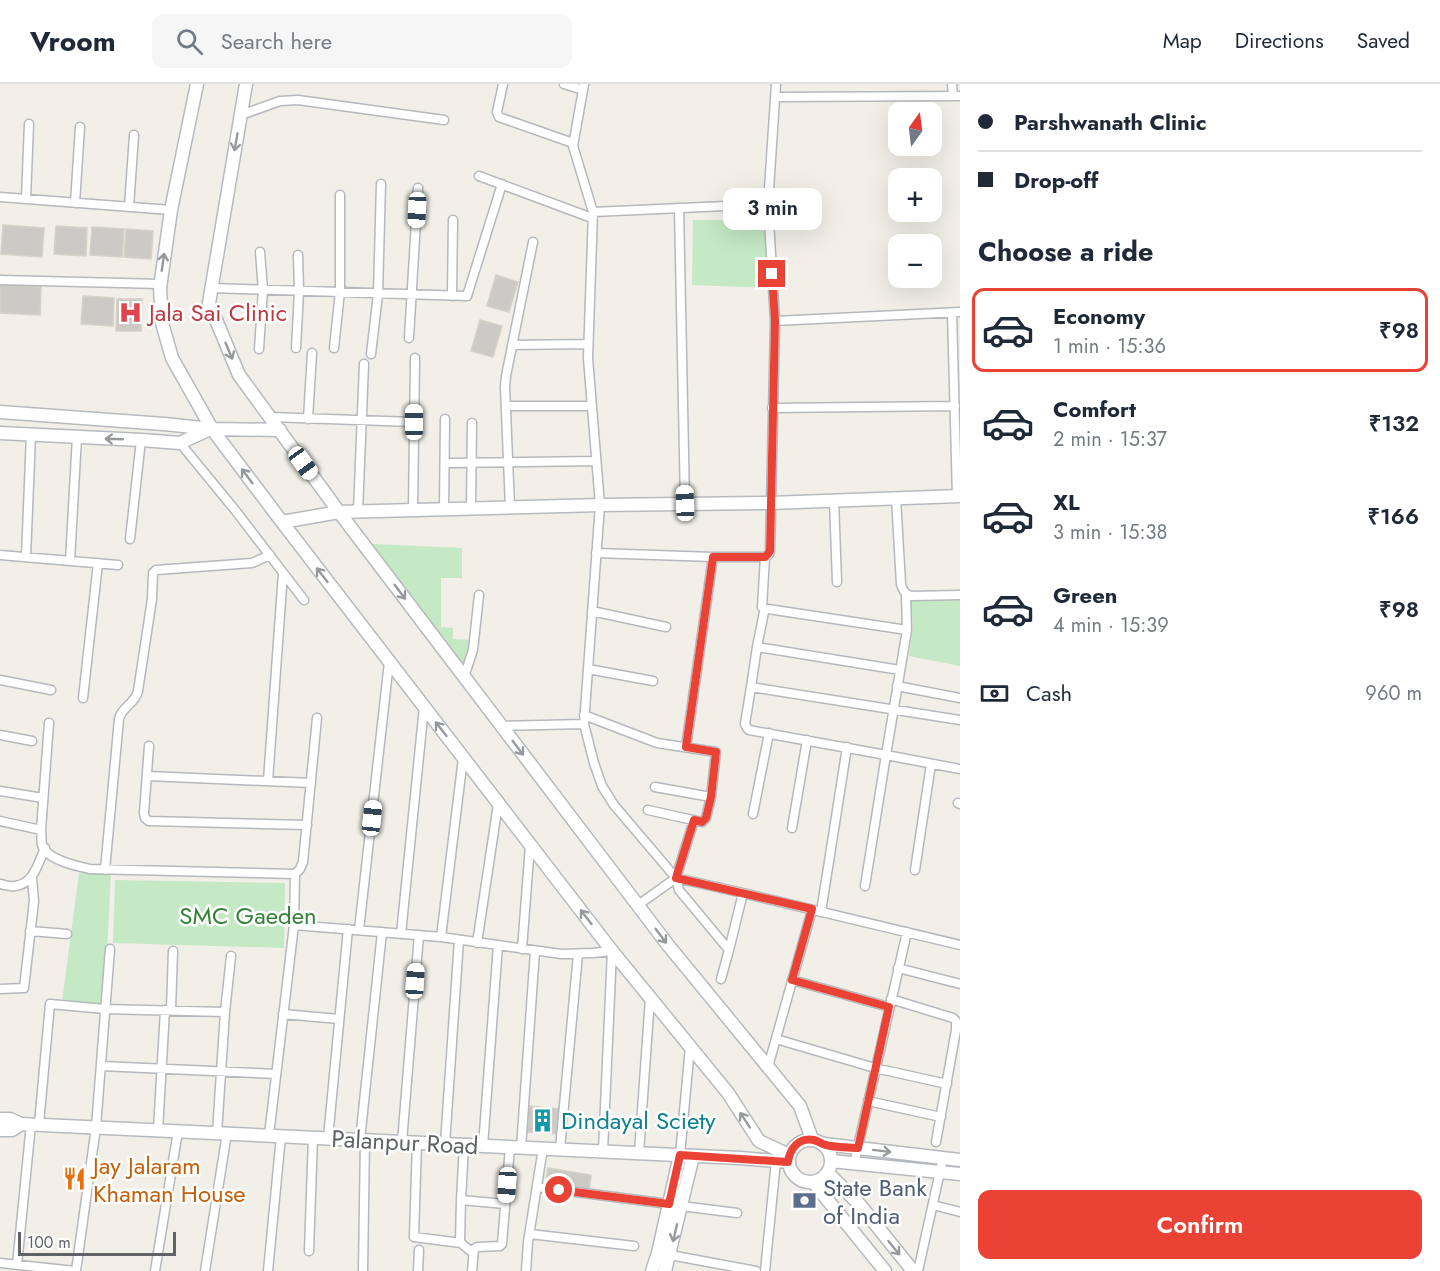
<!DOCTYPE html>
<meta charset="utf-8">
<style>
body{margin:0;font-family:Jost,sans-serif;background:#f6f6f7;color:#1f2937;height:100vh;display:flex;flex-direction:column;font-size:22px;white-space:nowrap}
*{box-sizing:border-box;margin:0}
p{font-size:20px;color:#747a83}
.icon{flex:none;width:33px;height:33px;fill:none;stroke:currentColor;stroke-width:2;stroke-linecap:round;stroke-linejoin:round}
.map{position:relative;flex:1;overflow:hidden}
.drawer{display:flex;flex-direction:column;background:#fff;width:480px}
.drawer>*{flex:none}
.top-card{display:grid;align-content:center;height:132px;padding:0 18px;background:#fff}
.needle{width:39px;rotate:14deg}
.controls{position:absolute;left:888px;top:18px;display:grid;gap:12px}
.controls a{display:grid;place-items:center;width:54px;height:54px;border-radius:12px;background:#fff;box-shadow:0 6px 24px #0002;font-size:30px}
.scale{position:absolute;left:18px;bottom:15px;width:158px;box-sizing:border-box;padding-left:6px;border:3px solid #5f6368;border-top:0;font-size:16px;line-height:21px;white-space:nowrap;color:#5f6368;-webkit-text-stroke:4px #fff;paint-order:stroke}
.end{position:absolute;width:27px;height:27px;margin:-14px;border:8px solid #ea4335;background:#fff;box-shadow:0 0 0 3px #fff}
.from{border-radius:50%}
.bubble{position:absolute;height:42px;border-radius:12px;background:#fff;box-shadow:0 6px 24px #0002;font-size:20px;font-weight:600;line-height:42px;text-align:center}
.car{position:absolute;width:18px;height:36px;margin:-18px -9px;border-radius:8px;box-shadow:0 0 4px 2px #0007;background:linear-gradient(#fff 24%,#345 0 40%,#fff 0 76%,#345 0 86%,#fff 0)}
.top-card b{display:flex;align-items:center;gap:21px;height:57px;font-size:22px}
.top-card b+b{border-top:2px solid #e0e1e3}
.top-card i{width:15px;height:15px;background:#1f2937}
ul{padding:0;list-style:none}
li{display:flex;align-items:center;gap:18px;height:84px;margin:0 12px 9px;padding:0 6px;border:3px solid transparent;border-radius:12px}
li div{flex:1}
li b{display:block;font-size:22px}
li em{font-style:normal;font-weight:600}
li.selected{border-color:#ea4335}
li>.icon{width:54px;height:54px;stroke-width:1.5}
h2{padding:0 18px;font-size:27px;line-height:72px}
.pay{display:flex;align-items:center;gap:15px;height:66px;padding:0 18px;font-size:22px}
.pay p{margin-inline-start:auto}
.primary-button{display:flex;gap:12px;margin-top:auto;padding:12px 18px}
.primary-button a{flex:1;height:69px;border-radius:12px;background:#ea4335;color:#fff;font-size:24px;font-weight:600;line-height:69px;text-align:center}
header{display:flex;align-items:center;gap:36px;box-sizing:border-box;height:84px;padding:0 30px;background:#fff;border-bottom:2px solid #e0e1e3}
header strong{font-size:28px}
nav{display:flex;gap:33px;margin-inline-start:auto;font-size:21px}
.search{width:420px;height:54px;background:#f6f6f7;display:flex;align-items:center;gap:15px;box-sizing:border-box;padding:0 21px;border-radius:12px;color:#747a83;font-size:22px}
main{display:flex;flex:1;min-height:0}
.map>svg:first-child{display:block}
</style>
<header>
<strong>Vroom</strong>
<div class="search"><svg class="icon" aria-label="search" viewBox="0 0 24 24"><circle cx="10" cy="10" r="6"/><path d="M15 15l6 6"/></svg>Search here</div>
<nav><a>Map</a><a>Directions</a><a>Saved</a></nav>
</header>
<main>
<div class="map">
<svg width="960" height="1187" viewBox="0 0 960 1187">
<rect width="100%" height="100%" fill="#f1efe8"/>
<path fill="#c5e8c5" d="M 766,122 L 768,204 L 692,201 L 693,136 L 731,136 L 732,124 Z
M 372,460 L 462,464 L 462,494 L 441,494 L 441,543 L 453,544 L 453,555 L 473,556 L 464,589 Z
M 911,515 L 960,515 L 960,582 L 909,572 L 913,544 Z
M 79,789 L 111,790 L 104,922 L 62,918 Z
M 115,796 L 285,799 L 284,864 L 113,859 Z"/>
<path fill="#cccac5" stroke="#d6d1c6" stroke-width="1.5" d="M 3,141 L 44,144 L 42,173 L 1,170 Z
M 56,142 L 87,144 L 86,172 L 54,170 Z
M 92,143 L 124,145 L 122,173 L 90,171 Z
M 126,145 L 153,147 L 151,175 L 124,173 Z
M 496,191 L 518,198 L 509,228 L 487,222 Z
M 0,200 L 41,203 L 40,231 L 0,229 Z
M 83,212 L 114,214 L 113,242 L 81,240 Z
M 117,215 L 142,215 L 141,247 L 116,247 Z
M 480,236 L 502,242 L 493,273 L 471,267 Z
M 529,1022 L 560,1025 L 558,1050 L 527,1048 Z
M 548,1084 L 591,1091 L 589,1107 L 545,1100 Z"/>
<g fill="none" stroke-linecap="round" stroke-linejoin="round">
<defs>
<path id="street" d="M 503,0 L 497,28 L 499,33 L 573,59
M 564,0 L 583,6
M 584,0 L 573,62 L 593,128 L 588,274 L 600,421 L 584,640 L 594,679 L 602,702 L 614,721 L 676,794 L 743,809 L 960,861
M 952,0 L 953,12
M 776,13 L 960,12
M 241,31 L 280,17 L 298,16 L 444,36
M 479,92 L 592,134
M 0,113 L 171,126
M 26,115 L 29,40
M 75,119 L 80,43
M 129,123 L 134,51
M 679,124 L 685,419
M 593,128 L 768,120
M 0,196 L 161,200
M 211,204 L 467,212 L 502,100
M 452,212 L 453,136
M 952,229 L 957,412
M 775,237 L 960,228
M 409,254 L 418,104
M 512,261 L 588,260
M 296,264 L 299,207 L 298,171
M 334,264 L 340,208 L 340,111
M 259,265 L 263,206 L 260,168
M 371,270 L 378,210 L 381,100
M 506,322 L 592,322
M 772,324 L 955,322
M 270,333 L 414,338
M 308,335 L 312,269
M 180,359 L 235,426 L 304,516
M 445,379 L 596,377
M 896,414 L 901,500 C 903,507 905,510 911,512 L 960,511
M 834,416 L 837,498
M 510,423 L 505,303 L 506,292 L 533,158
M 471,424 L 472,339
M 444,425 L 445,335
M 413,426 L 415,274
M 358,428 L 364,280
M 130,455 L 141,356
M 596,469 L 713,473 L 686,663
M 0,471 L 118,481
M 26,473 L 31,351
M 713,473 L 765,473 L 769,470 L 770,467 L 775,237 L 768,120 L 776,0
M 70,477 L 77,353
M 906,510 L 907,546
M 762,523 L 765,473
M 592,527 L 666,543
M 757,563 L 764,528 L 765,526 L 768,525 L 907,546 C 900,588 893,629 886,671 L 749,646 L 747,644 L 745,640 L 751,603 L 960,636
M 588,585 L 653,597
M 464,593 L 473,566 L 479,511
M 0,596 L 51,606
M 897,602 L 960,614
M 751,603 L 757,563 L 900,586
M 83,614 L 98,479
M 584,631 L 657,659 L 716,668 L 711,713 L 655,703
M 49,639 L 41,746 C 42,750 41,757 42,761 C 47,776 76,782 90,785 L 295,790 L 294,841 L 441,853 L 561,870 L 593,869 L 612,867 L 603,1067
M 502,642 L 584,640
M 0,651 L 32,657
M 149,662 L 144,729 L 145,734 L 149,737 L 307,741
M 148,692 L 311,699
M 268,697 L 283,489
M 0,707 L 43,714
M 958,719 L 960,720
M 648,726 L 702,738 L 706,734 L 711,713
M 753,730 L 769,649
M 694,736 L 676,794 L 679,806 L 729,866 L 721,895
M 0,737 L 41,746
M 792,744 L 807,656
M 105,786 L 119,635 C 122,622 135,620 138,607 L 152,515 L 153,489 L 156,486 L 252,479 L 270,471
M 915,786 L 931,680
M 295,790 L 300,785 L 303,778 L 317,634
M 0,800 C 5,801 10,803 15,802 C 34,800 38,779 45,764
M 865,802 L 886,671 L 960,685
M 638,821 L 676,794
M 821,828 L 847,663
M 359,846 L 389,578
M 30,847 L 67,850
M 401,850 L 424,623
M 441,853 L 463,674
M 477,859 L 498,720
M 522,865 L 530,761
M 729,866 L 743,809
M 898,884 L 960,900
M 792,896 L 889,923
M 0,905 L 24,904 L 34,817 L 32,794
M 891,915 L 953,934 L 956,937 L 956,946 L 936,1058
M 171,926 L 173,867
M 283,930 L 339,935
M 776,955 L 875,984 L 947,1000
M 101,982 L 276,990
M 768,983 L 812,826
M 868,1017 L 941,1033
M 39,1040 L 50,920 L 105,925 L 225,928
M 158,1046 L 165,926
M 217,1049 L 225,928 L 231,872
M 269,1051 L 294,841
M 328,1054 L 348,845
M 360,1056 L 382,848
M 402,1058 L 419,851
M 417,1058 L 414,1153 L 461,1159
M 445,1060 L 459,856
M 464,1061 L 461,1116 L 460,1157 L 462,1160 L 473,1169
M 483,1062 L 498,861
M 521,1064 L 535,867
M 560,1065 L 578,870
M 639,1069 L 650,914
M 680,1071 L 690,963
M 854,1080 L 907,848
M 537,1103 L 669,1120
M 461,1116 L 505,1120
M 933,1121 L 960,1128
M 681,1122 L 737,1129
M 530,1150 L 634,1162
M 309,1167 L 313,1053
M 670,1171 L 756,1187
M 0,1179 L 75,1187
M 17,1181 L 31,1040
M 76,1187 L 96,1043 L 110,865
M 155,1187 L 178,1047
M 205,1187 L 227,1049
M 268,1187 L 281,1052
M 363,1187 L 365,1056
M 418,1187 L 419,1166
M 472,1187 L 474,1165 L 477,1163 L 500,1162 L 502,1160 L 510,1063
M 526,1187 L 528,1158 L 543,1064
M 765,1187 L 776,1077
M 918,1187 L 943,1074"/>
<path id="secondary" d="M 197,0 L 171,126 L 160,204 L 162,239 L 172,274 L 212,345 L 282,438 L 612,867 L 728,1009 L 759,1057 L 789,1071
M 246,0 L 209,219 L 239,291 L 339,428 L 668,861 L 800,1022 L 812,1055
M 0,328 L 164,340 L 212,345 L 280,346
M 0,349 L 141,356 L 180,359 L 210,345
M 282,438 L 339,428 L 600,421 L 770,419 L 960,412
M 0,1035 L 10,1035 L 21,1040 L 740,1074 L 788,1078
M 0,1046 L 12,1046 L 21,1040
M789 1077a21 21 0 1 1 42 0a21 21 0 1 1-42 0Z
M 824,1060 L 960,1076
M 831,1077 L 960,1090
M 828,1089 L 860,1121 L 913,1187
M 813,1098 L 885,1187
M 652,1187 L 658,1169 L 680,1071
M 665,1187 L 693,1072"/>
</defs>
<use href="#street" stroke="#b5b8bc" stroke-width="11"/>
<use href="#secondary" stroke="#b6babf" stroke-width="15"/>
<use href="#street" stroke="#fff" stroke-width="8"/>
<use href="#secondary" stroke="#fff" stroke-width="12"/>
</g>
<defs><path id="oneway-shaft" d="M-6 0H5M1.5-3L5.5 0L1.5 3" fill="none" stroke-width="1.6" stroke-linecap="round" stroke-linejoin="round" transform="scale(1.5)"/></defs>
<g stroke="#979a9d">
<use href="#oneway-shaft" transform="translate(236 58) rotate(100)"/>
<use href="#oneway-shaft" transform="translate(163 178) rotate(-82)"/>
<use href="#oneway-shaft" transform="translate(229 267) rotate(67)"/>
<use href="#oneway-shaft" transform="translate(114 355) rotate(-178)"/>
<use href="#oneway-shaft" transform="translate(247 392) rotate(-127)"/>
<use href="#oneway-shaft" transform="translate(322 491) rotate(-128)"/>
<use href="#oneway-shaft" transform="translate(400 508) rotate(53)"/>
<use href="#oneway-shaft" transform="translate(441 645) rotate(-128)"/>
<use href="#oneway-shaft" transform="translate(518 664) rotate(53)"/>
<use href="#oneway-shaft" transform="translate(586 833) rotate(-128)"/>
<use href="#oneway-shaft" transform="translate(661 852) rotate(53)"/>
<use href="#oneway-shaft" transform="translate(745 1036) rotate(-123)"/>
<use href="#oneway-shaft" transform="translate(882 1067) rotate(7)"/>
<use href="#oneway-shaft" transform="translate(675 1149) rotate(103)"/>
<use href="#oneway-shaft" transform="translate(894 1164) rotate(51)"/>
</g>
<g fill="none" stroke-linecap="round" stroke-linejoin="round">
<path stroke="#ea4335" stroke-width="8" d="M 559,1106 L 669,1120 L 680,1071 L 788,1078 C 790,1064 799,1053 814,1056 C 818,1057 820,1059 823,1060 C 833,1064 847,1063 858,1064 L 889,923 L 792,896 L 812,825 L 676,794 L 694,736 L 702,738 L 706,734 L 711,713 L 716,668 L 686,663 L 713,473 L 765,473 L 768,470 L 770,467 L 775,237 L 772,190"/>
</g>
<defs>
<symbol id="hospital-bare" viewBox="-9 -9 18 18"><path d="M-5-5h3v3.5h4V-5h3V5h-3V1.5h-4V5h-3Z" fill="#e0444e" stroke="#fff" stroke-width="2.5" paint-order="stroke"/></symbol>
<symbol id="building-bare" viewBox="-9 -9 18 18"><path d="M-4-6H4V6H1V3H-1V6H-4ZM-2.5-4.3h1.7v1.8h-1.7ZM.8-4.3h1.7v1.8H.8ZM-2.5-1h1.7V.8h-1.7ZM.8-1h1.7V.8H.8Z" fill="#0f9aa8" stroke="#fff" stroke-width="2.5" paint-order="stroke"/></symbol>
<symbol id="restaurant-bare" viewBox="-9 -9 18 18"><path d="M-5-6h1v4h1v-4h1v4h1v-4h1v5L-1.5 .5V6h-2V.5L-5-1ZM5-6V6H3V1.5H1.5Q1.5-4 5-6Z" fill="#e8710a" stroke="#fff" stroke-width="2.5" paint-order="stroke"/></symbol>
<symbol id="bank-bare" viewBox="-9 -9 18 18"><path d="M-6-4H6V4H-6ZM0-2.3a2.3 2.3 0 1 0 0 4.6a2.3 2.3 0 1 0 0-4.6Z" fill="#5c6f8a" stroke="#fff" stroke-width="2.5" paint-order="stroke"/></symbol>
</defs>
<g fill-rule="evenodd">
<use href="#hospital-bare" x="114" y="212" width="33" height="33"/>
<use href="#building-bare" x="526" y="1020" width="33" height="33"/>
<use href="#restaurant-bare" x="58" y="1078" width="33" height="33"/>
<use href="#bank-bare" x="788" y="1100" width="33" height="33"/>
</g>
<g text-anchor="middle" dominant-baseline="central" stroke-width="5" stroke-linejoin="round" paint-order="stroke">
<g font-size="24" fill="#be3a42" stroke="#fff" text-anchor="start">
<text x="149" y="228">Jala Sai Clinic</text>
</g>
<g font-size="24" fill="#348238" stroke="#fff">
<text x="248" y="831">SMC Gaeden</text>
</g>
<g font-size="24" fill="#0d838f" stroke="#fff" text-anchor="start">
<text x="561" y="1036">Dindayal Sciety</text>
</g>
<g font-size="24" fill="#5f6368" stroke="#fff">
<text transform="translate(405 1058) rotate(3)">Palanpur Road</text>
</g>
<g font-size="24" fill="#c56008" stroke="#fff" text-anchor="start">
<text x="93" y="1081">Jay Jalaram<tspan x="93" dy="28">Khaman House</tspan></text>
</g>
<g font-size="24" fill="#4e5e75" stroke="#fff" text-anchor="start">
<text x="823" y="1103">State Bank<tspan x="823" dy="28">of India</tspan></text>
</g>
</g>
</svg>
<div class="controls">
<a><svg class="needle" viewBox="-14 -14 28 28"><path d="M0-13l5 13h-10z" fill="#e53935"/><path d="M0 13l5-13h-10z" fill="#747a83"/></svg></a>
<a>+</a>
<a>−</a>
</div>
<div class="scale">100 m</div>
<i class="end from" style="left:559px;top:1106px"></i>
<i class="end" style="left:772px;top:190px"></i>
<div class="bubble" style="left:723px;top:104px;width:99px">3 min</div>
<i class="car" style="left:417px;top:126px;rotate:183deg"></i>
<i class="car" style="left:414px;top:338px;rotate:0deg"></i>
<i class="car" style="left:303px;top:379px;rotate:144deg"></i>
<i class="car" style="left:685px;top:419px;rotate:358deg"></i>
<i class="car" style="left:372px;top:734px;rotate:6deg"></i>
<i class="car" style="left:415px;top:897px;rotate:4deg"></i>
<i class="car" style="left:507px;top:1101px;rotate:184deg"></i>
</div>
<section class="drawer">
<div class="top-card">
<b><i class="from"></i>Parshwanath Clinic</b>
<b><i></i>Drop-off</b>
</div>
<h2>Choose a ride</h2>
<ul>
<li class="selected"><svg class="icon" aria-label="car" viewBox="0 0 24 24"><path d="M5 17H2v-5l4-1 3-4h7l3 4 3 1v5h-3M9 17h6M6 11h13"/><circle cx="7" cy="17" r="2"/><circle cx="17" cy="17" r="2"/></svg><div><b>Economy</b><p>1 min · 15:36</p></div><em>₹98</em></li>
<li><svg class="icon" aria-label="car" viewBox="0 0 24 24"><path d="M5 17H2v-5l4-1 3-4h7l3 4 3 1v5h-3M9 17h6M6 11h13"/><circle cx="7" cy="17" r="2"/><circle cx="17" cy="17" r="2"/></svg><div><b>Comfort</b><p>2 min · 15:37</p></div><em>₹132</em></li>
<li><svg class="icon" aria-label="car" viewBox="0 0 24 24"><path d="M5 17H2v-5l4-1 3-4h7l3 4 3 1v5h-3M9 17h6M6 11h13"/><circle cx="7" cy="17" r="2"/><circle cx="17" cy="17" r="2"/></svg><div><b>XL</b><p>3 min · 15:38</p></div><em>₹166</em></li>
<li><svg class="icon" aria-label="car" viewBox="0 0 24 24"><path d="M5 17H2v-5l4-1 3-4h7l3 4 3 1v5h-3M9 17h6M6 11h13"/><circle cx="7" cy="17" r="2"/><circle cx="17" cy="17" r="2"/></svg><div><b>Green</b><p>4 min · 15:39</p></div><em>₹98</em></li>
</ul>
<div class="pay"><svg class="icon" aria-label="cash" viewBox="0 0 24 24"><path d="M3 7h18v10H3z"/><circle cx="12" cy="12" r="2"/></svg>Cash<p>960 m</p></div>
<div class="primary-button"><a>Confirm</a></div>
</section>
</main>
